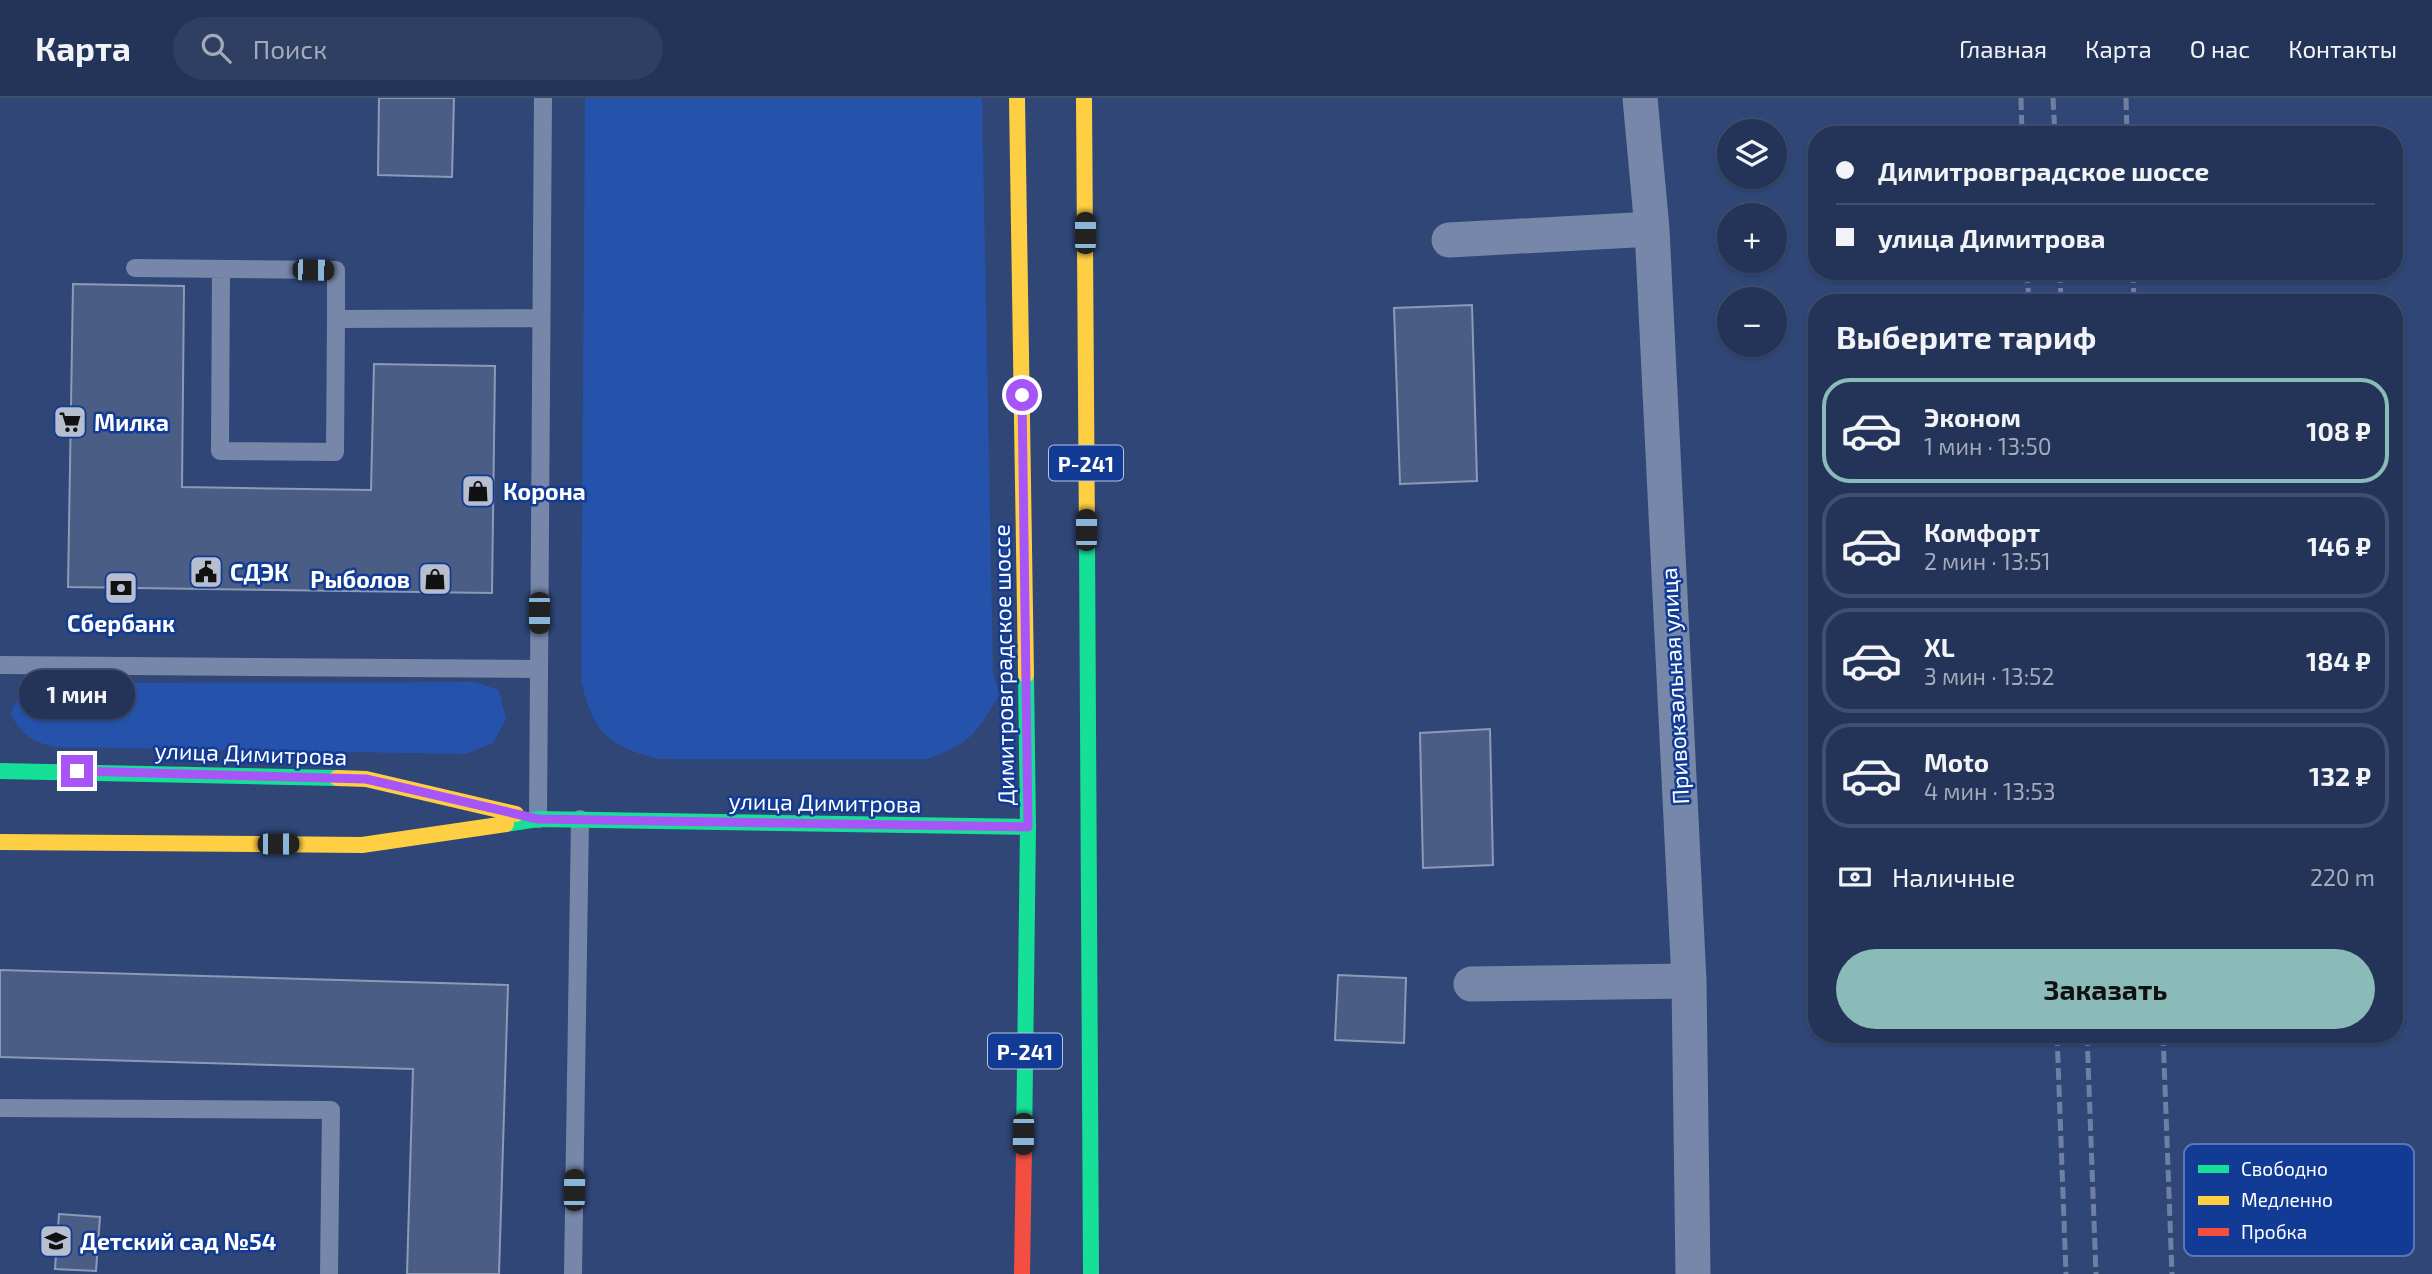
<!DOCTYPE html>
<html lang="ru">
<meta charset="utf-8">
<style>
body{margin:0;font-family:"Exo 2",sans-serif;background:#2f3f61;color:#f1f3f6;height:100vh;display:flex;flex-direction:column;font-size:26px;white-space:nowrap}
*{box-sizing:border-box;margin:0}
p{font-size:23px;color:#a3aaba}
.icon{flex:none;width:38px;height:38px;fill:none;stroke:currentColor;stroke-width:2;stroke-linecap:round;stroke-linejoin:round}
.map{position:relative;flex:1;overflow:hidden}
.side{position:absolute;left:1808px;top:196px;width:595px;height:749px;display:flex;flex-direction:column;background:#233458;border-radius:28px;box-shadow:0 2px 5px #0004,0 0 0 2px #404f6e}
.side>*{flex:none}
.guide{position:absolute;left:1808px;top:28px;width:595px;height:154px;border-radius:28px;box-shadow:0 2px 5px #0004,0 0 0 2px #404f6e;display:grid;align-content:center;height:154px;padding:0 28px;background:#233458}
.buttons{position:absolute;left:1717px;top:21px;display:grid;gap:14px}
.buttons a{display:grid;place-items:center;width:70px;height:70px;border-radius:50%;background:#233458;box-shadow:0 2px 5px #0004,0 0 0 2px #404f6e;font-size:35px}
.end{position:absolute;width:32px;height:32px;margin:-16px;border:9px solid #a855f7;background:#fff;box-shadow:0 0 0 4px #fff}
.from{border-radius:50%}
.bubble{position:absolute;height:49px;border-radius:24px;background:#233458;box-shadow:0 2px 5px #0004,0 0 0 2px #404f6e;font-size:23px;font-weight:700;line-height:49px;text-align:center}
.car{position:absolute;width:21px;height:42px;margin:-21px -10px;border-radius:9px;box-shadow:0 0 5px 2px #0007;background:linear-gradient(#222 24%,#8ab4d8 0 40%,#222 0 76%,#8ab4d8 0 86%,#222 0)}
.guide b{display:flex;align-items:center;gap:24px;height:66px;font-size:26px}
.guide b+b{border-top:2px solid #404f6e}
.guide i{width:18px;height:18px;background:#f1f3f6}
ul{padding:0;list-style:none}
li{display:flex;align-items:center;gap:21px;height:105px;margin:0 14px 10px;padding:0 14px;border:4px solid #404f6e;border-radius:28px}
li div{flex:1}
li b{display:block;font-size:26px}
li em{font-style:normal;font-weight:700}
li.current{border-color:#8bbbb9}
li>.icon{width:63px;height:63px;stroke-width:1.5}
h2{padding:0 28px;font-size:32px;line-height:84px}
.pay{display:flex;align-items:center;gap:18px;height:77px;padding:0 28px;font-size:26px}
.pay p{margin-inline-start:auto}
.primary-button{display:flex;gap:14px;margin-top:auto;padding:14px 28px}
.primary-button a{flex:1;height:80px;border-radius:42px;background:#8bbbb9;color:#111;font-size:28px;font-weight:700;line-height:80px;text-align:center}
header{display:flex;align-items:center;gap:42px;box-sizing:border-box;height:98px;padding:0 35px;background:#233458;border-bottom:2px solid #404f6e}
header strong{font-size:33px}
nav{display:flex;gap:38px;margin-inline-start:auto;font-size:24px}
.search{width:490px;height:63px;background:#2f3f61;display:flex;align-items:center;gap:18px;box-sizing:border-box;padding:0 24px;border-radius:38px;color:#a3aaba;font-size:26px}
.map>svg:first-child{display:block}
</style>
<header>
<strong>Карта</strong>
<div class="search"><svg class="icon" aria-label="search" viewBox="0 0 24 24"><circle cx="10" cy="10" r="6"/><path d="M15 15l6 6"/></svg>Поиск</div>
<nav><a>Главная</a><a>Карта</a><a>О нас</a><a>Контакты</a></nav>
</header>
<div class="map">
<svg width="2432" height="1176" viewBox="0 0 2432 1176">
<rect width="100%" height="100%" fill="#2f4676"/>
<path fill="#2552ab" d="M 585,0 L 982,0 L 993,574 L 999,597 C 976,637 971,645 927,661 L 659,661 C 607,648 593,634 581,582 Z
M 475,584 L 499,592 L 506,621 L 493,645 L 466,656 L 55,649 C 33,644 23,638 11,617 C 19,589 28,588 55,585 Z"/>
<path fill="#4a5d84" stroke="#8c9ab6" stroke-width="2" d="M 379,0 L 454,0 L 452,79 L 378,77 Z
M 73,186 L 184,188 L 182,389 L 371,392 L 374,266 L 495,268 L 492,495 L 68,489 Z
M 1472,207 L 1477,383 L 1400,386 L 1394,210 Z
M 1490,631 L 1493,767 L 1423,770 L 1420,635 Z
M 0,872 L 508,887 L 499,1176 L 407,1176 L 413,971 L 0,959 Z
M 1338,877 L 1406,880 L 1404,945 L 1335,942 Z
M 59,1116 L 100,1119 L 96,1173 L 55,1171 Z"/>
<g fill="none" stroke-linecap="round" stroke-linejoin="round">
<path stroke="#7787a9" stroke-width="18" d="M 135,170 L 336,172 L 336,221
M 221,171 L 220,353 L 335,354 L 336,221 L 541,220
M 0,567 L 539,571
M 538,721 L 543,0
M 0,1010 L 331,1012 L 329,1176
M 573,1176 L 580,721"/>
<path stroke="#7787a9" stroke-width="35" d="M 1640,0 L 1652,131 L 1689,883 L 1693,1176
M 1449,142 L 1652,131
M 1471,886 L 1689,883"/>
<path stroke="#16e098" stroke-width="16" d="M 1087,442 L 1091,1176
M 0,673 L 337,680
M 506,726 L 538,721 L 1028,729
M 1024,1048 L 1028,729 L 1026,577"/>
<path stroke="#ffcf43" stroke-width="16" d="M 1017,0 L 1026,577
M 1084,0 L 1087,442
M 337,680 L 366,681 L 516,716
M 0,744 L 362,747 L 506,726"/>
<path stroke="#f24e42" stroke-width="16" d="M 1022,1176 L 1024,1048"/>
<path stroke="#6f7fa1" stroke-width="5" stroke-dasharray="12 5" stroke-linecap="butt" d="M 2021,0 L 2022,37
M 2053,0 L 2055,37
M 2126,0 L 2127,37
M 2027,173 L 2029,205
M 2060,173 L 2061,205
M 2133,173 L 2134,205
M 2057,936 L 2066,1176
M 2087,936 L 2096,1176
M 2163,936 L 2172,1176"/>
</g>
<g fill="none" stroke-linecap="round" stroke-linejoin="round">
<path stroke="#a855f7" stroke-width="9" d="M 77,673 L 366,681 L 538,721 L 1028,729 L 1022,297"/>
</g>
<defs>
<symbol id="supermarket-square" viewBox="-11 -11 22 22"><rect x="-9" y="-9" width="18" height="18" rx="4" fill="#b6becf" stroke="#113b94"/><path d="M-6-5.5h2.5l.6 2H6L4.5 2H-2.5L-4.4-4H-6ZM-1.5 3.2a1.3 1.3 0 1 0 .1 0ZM3 3.2a1.3 1.3 0 1 0 .1 0Z" fill="#111"/></symbol>
<symbol id="shop-square" viewBox="-11 -11 22 22"><rect x="-9" y="-9" width="18" height="18" rx="4" fill="#b6becf" stroke="#113b94"/><path d="M-5-2.5h2.3a2.7 3.5 0 0 1 5.4 0H5L5.5 6h-11ZM-1.5-2.5h3a1.5 2.3 0 0 0-3 0Z" fill="#111"/></symbol>
<symbol id="civic-square" viewBox="-11 -11 22 22"><rect x="-9" y="-9" width="18" height="18" rx="4" fill="#b6becf" stroke="#113b94"/><path d="M-.6-6.5H3V-4.5H.6V-3L4-1V1h2V6H-6V1h2V-1L-.6-3ZM-1.2 2.5V6h2.4V2.5Z" fill="#111"/></symbol>
<symbol id="bank-square" viewBox="-11 -11 22 22"><rect x="-9" y="-9" width="18" height="18" rx="4" fill="#b6becf" stroke="#113b94"/><path d="M-6-4H6V4H-6ZM0-2.3a2.3 2.3 0 1 0 0 4.6a2.3 2.3 0 1 0 0-4.6Z" fill="#111"/></symbol>
<symbol id="school-square" viewBox="-11 -11 22 22"><rect x="-9" y="-9" width="18" height="18" rx="4" fill="#b6becf" stroke="#113b94"/><path d="M0-5L7-2L0 1L-7-2ZM-4 1L0 2.5L4 1V4Q0 6-4 4Z" fill="#111"/></symbol>
</defs>
<g fill-rule="evenodd">
<use href="#supermarket-square" x="51" y="305" width="38" height="38"/>
<use href="#shop-square" x="459" y="374" width="38" height="38"/>
<use href="#civic-square" x="187" y="455" width="38" height="38"/>
<use href="#shop-square" x="416" y="462" width="38" height="38"/>
<use href="#bank-square" x="102" y="471" width="38" height="38"/>
<use href="#school-square" x="37" y="1124" width="38" height="38"/>
</g>
<g text-anchor="middle" dominant-baseline="central" stroke-width="5" stroke-linejoin="round" paint-order="stroke">
<g fill="#113b94" stroke="#b8c4df" stroke-width="2">
<rect x="1049" y="347.5" width="74" height="35" rx="5"/>
<rect x="988" y="935.5" width="74" height="35" rx="5"/>
</g>
<g font-size="21" font-weight="bold" fill="#fff">
<text x="1086" y="365">Р-241</text>
<text x="1025" y="953">Р-241</text>
</g>
<g font-size="23" font-weight="bold" fill="#fff" stroke="#113b94" text-anchor="start">
<text x="94" y="324">Милка</text>
<text x="503" y="393">Корона</text>
<text x="230" y="474">СДЭК</text>
<text x="410" y="481" text-anchor="end">Рыболов</text>
<text x="121" y="525" text-anchor="middle">Сбербанк</text>
<text x="80" y="1143">Детский сад №54</text>
</g>
<g font-size="23" fill="#fff" stroke="#113b94">
<text transform="translate(1003 567) rotate(-91)">Димитровградское шоссе</text>
<text transform="translate(1674 588) rotate(-93)">Привокзальная улица</text>
<text transform="translate(251 655) rotate(2)">улица Димитрова</text>
<text transform="translate(825 704) rotate(1)">улица Димитрова</text>
</g>
</g>
<rect x="2184" y="1046" width="230" height="112" rx="10" fill="#113b94" stroke="#5876b4" stroke-width="2"/>
<rect x="2198" y="1067" width="31" height="8" fill="#16e098"/>
<rect x="2198" y="1098" width="31" height="9" fill="#ffcf43"/>
<rect x="2198" y="1130" width="31" height="8" fill="#f24e42"/>
<g font-size="19" fill="#fff">
<text x="2241" y="1078">Свободно</text>
<text x="2241" y="1109">Медленно</text>
<text x="2241" y="1141">Пробка</text>
</g>
</svg>
<div class="buttons">
<a><svg class="icon" aria-label="layers" viewBox="0 0 24 24"><path d="M12 4l9 5-9 5-9-5zM3 14l9 5 9-5"/></svg></a>
<a>+</a>
<a>−</a>
</div>
<i class="end from" style="left:1022px;top:297px"></i>
<i class="end" style="left:77px;top:673px"></i>
<div class="bubble" style="left:19px;top:572px;width:116px">1 мин</div>
<i class="car" style="left:1085px;top:135px;rotate:0deg"></i>
<i class="car" style="left:313px;top:172px;rotate:91deg"></i>
<i class="car" style="left:1086px;top:432px;rotate:0deg"></i>
<i class="car" style="left:539px;top:515px;rotate:180deg"></i>
<i class="car" style="left:278px;top:746px;rotate:90deg"></i>
<i class="car" style="left:1023px;top:1036px;rotate:181deg"></i>
<i class="car" style="left:574px;top:1092px;rotate:1deg"></i>
<div class="guide">
<b><i class="from"></i>Димитровградское шоссе</b>
<b><i></i>улица Димитрова</b>
</div>
<section class="side">
<h2>Выберите тариф</h2>
<ul>
<li class="current"><svg class="icon" aria-label="car" viewBox="0 0 24 24"><path d="M5 17H2v-5l4-1 3-4h7l3 4 3 1v5h-3M9 17h6M6 11h13"/><circle cx="7" cy="17" r="2"/><circle cx="17" cy="17" r="2"/></svg><div><b>Эконом</b><p>1 мин · 13:50</p></div><em>108 ₽</em></li>
<li><svg class="icon" aria-label="car" viewBox="0 0 24 24"><path d="M5 17H2v-5l4-1 3-4h7l3 4 3 1v5h-3M9 17h6M6 11h13"/><circle cx="7" cy="17" r="2"/><circle cx="17" cy="17" r="2"/></svg><div><b>Комфорт</b><p>2 мин · 13:51</p></div><em>146 ₽</em></li>
<li><svg class="icon" aria-label="car" viewBox="0 0 24 24"><path d="M5 17H2v-5l4-1 3-4h7l3 4 3 1v5h-3M9 17h6M6 11h13"/><circle cx="7" cy="17" r="2"/><circle cx="17" cy="17" r="2"/></svg><div><b>XL</b><p>3 мин · 13:52</p></div><em>184 ₽</em></li>
<li><svg class="icon" aria-label="car" viewBox="0 0 24 24"><path d="M5 17H2v-5l4-1 3-4h7l3 4 3 1v5h-3M9 17h6M6 11h13"/><circle cx="7" cy="17" r="2"/><circle cx="17" cy="17" r="2"/></svg><div><b>Moto</b><p>4 мин · 13:53</p></div><em>132 ₽</em></li>
</ul>
<div class="pay"><svg class="icon" aria-label="cash" viewBox="0 0 24 24"><path d="M3 7h18v10H3z"/><circle cx="12" cy="12" r="2"/></svg>Наличные<p>220 m</p></div>
<div class="primary-button"><a>Заказать</a></div>
</section>
</div>
